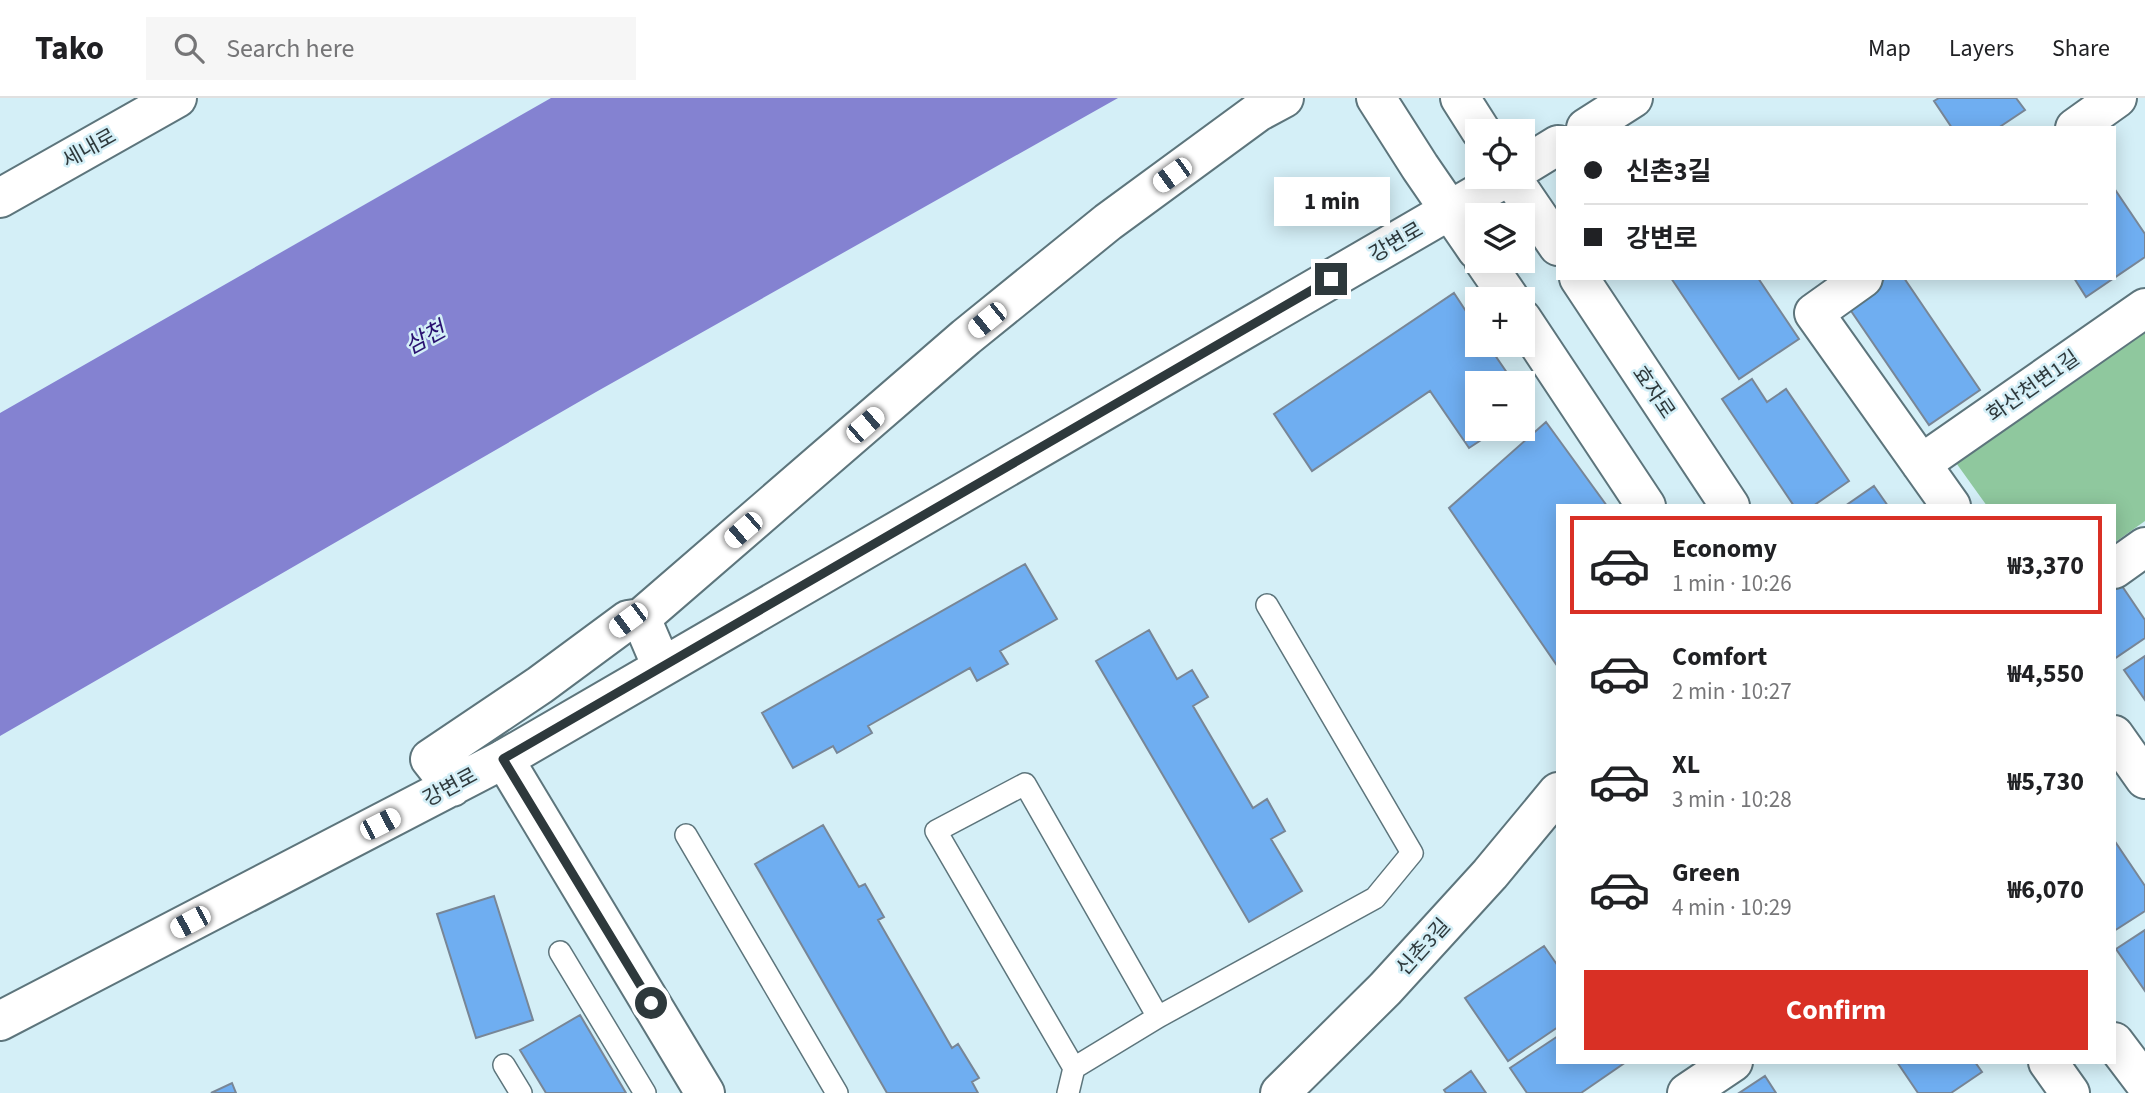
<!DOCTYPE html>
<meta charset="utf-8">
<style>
body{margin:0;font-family:"Source Sans 3","Noto Sans KR",sans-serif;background:#f6f6f6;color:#202124;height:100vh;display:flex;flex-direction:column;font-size:26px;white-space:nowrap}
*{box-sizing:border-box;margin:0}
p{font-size:23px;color:#757577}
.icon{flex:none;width:38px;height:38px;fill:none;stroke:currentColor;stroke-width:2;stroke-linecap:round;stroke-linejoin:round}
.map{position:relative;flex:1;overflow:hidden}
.sheet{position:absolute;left:1556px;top:406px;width:560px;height:560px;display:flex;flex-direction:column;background:#fff;border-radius:0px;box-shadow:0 4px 18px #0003}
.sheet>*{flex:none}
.top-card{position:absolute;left:1556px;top:28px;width:560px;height:154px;border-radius:0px;box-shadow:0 4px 18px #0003;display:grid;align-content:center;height:154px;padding:0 28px;background:#fff}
.buttons{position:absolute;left:1465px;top:21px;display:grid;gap:14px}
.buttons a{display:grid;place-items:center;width:70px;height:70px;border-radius:0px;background:#fff;box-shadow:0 4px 18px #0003;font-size:35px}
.end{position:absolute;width:32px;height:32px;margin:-16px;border:9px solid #2e393c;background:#fff;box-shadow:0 0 0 4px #fff}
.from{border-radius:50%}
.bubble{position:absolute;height:49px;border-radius:0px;background:#fff;box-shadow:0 4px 18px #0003;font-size:23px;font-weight:700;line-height:49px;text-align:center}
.car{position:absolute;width:21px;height:42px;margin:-21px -10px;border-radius:9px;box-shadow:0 0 5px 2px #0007;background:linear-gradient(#fff 24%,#345 0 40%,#fff 0 76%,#345 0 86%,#fff 0)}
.top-card b{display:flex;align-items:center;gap:24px;height:66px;font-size:26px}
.top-card b+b{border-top:2px solid #e0e0e0}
.top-card i{width:18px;height:18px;background:#202124}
ul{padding:12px 0 0;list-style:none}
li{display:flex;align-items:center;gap:21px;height:98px;margin:0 14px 10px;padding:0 14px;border:4px solid transparent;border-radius:0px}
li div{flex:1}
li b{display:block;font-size:26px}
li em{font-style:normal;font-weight:700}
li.on{border-color:#d93025}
li>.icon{width:63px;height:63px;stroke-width:1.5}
.action{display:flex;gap:14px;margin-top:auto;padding:14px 28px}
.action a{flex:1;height:80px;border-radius:0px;background:#d93025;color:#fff;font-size:28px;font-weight:700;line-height:80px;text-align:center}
header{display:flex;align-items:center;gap:42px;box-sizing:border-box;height:98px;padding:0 35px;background:#fff;border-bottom:2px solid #e0e0e0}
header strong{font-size:33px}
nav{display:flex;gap:38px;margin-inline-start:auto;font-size:24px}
.search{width:490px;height:63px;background:#f6f6f6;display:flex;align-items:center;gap:18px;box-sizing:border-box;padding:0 24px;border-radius:0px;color:#757577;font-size:26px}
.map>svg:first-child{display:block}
</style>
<header>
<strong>Tako</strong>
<div class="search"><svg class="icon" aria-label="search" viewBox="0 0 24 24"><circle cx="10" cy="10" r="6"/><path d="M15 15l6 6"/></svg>Search here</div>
<nav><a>Map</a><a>Layers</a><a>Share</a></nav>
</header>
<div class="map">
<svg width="2145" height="995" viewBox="0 0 2145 995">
<rect width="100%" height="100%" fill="#d4eff7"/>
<path fill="#8fc89e" d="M 2145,228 L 2145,423 L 2114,445 L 2114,408 L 1987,408 L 1954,362 Z"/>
<path fill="#8482d1" d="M 551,0 L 1118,0 L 596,294 L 0,638 L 0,315 Z"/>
<path fill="#6faef1" stroke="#788696" stroke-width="2" d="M 1939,0 L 2016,0 L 2025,12 L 1998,30 L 1952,30 L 1934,3 Z
M 2114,90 L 2145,136 L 2145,159 L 2114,180 Z
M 1671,180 L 1758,180 L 1799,241 L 1739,281 Z
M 1886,180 L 1904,180 L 1980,292 L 1929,327 L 1847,207 Z
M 2074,180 L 2114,180 L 2086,199 Z
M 1454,195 L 1477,230 L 1477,247 L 1488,247 L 1514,285 L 1477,285 L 1477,331 L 1498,331 L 1469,350 L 1430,293 L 1312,373 L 1274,316 Z
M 1752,281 L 1767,304 L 1786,291 L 1849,383 L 1813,408 L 1794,408 L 1722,301 Z
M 1546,324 L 1607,408 L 1558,408 L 1558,569 L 1449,410 Z
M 1874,388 L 1888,408 L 1845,408 Z
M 1025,466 L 1057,521 L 1000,553 L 1008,566 L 977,583 L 970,570 L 868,628 L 872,635 L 837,655 L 833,648 L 793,670 L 762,615 Z
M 2120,485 L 2145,522 L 2145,540 L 2114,561 L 2114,489 Z
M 1149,532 L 1177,581 L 1192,572 L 1208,599 L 1193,608 L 1253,710 L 1267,701 L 1285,733 L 1271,741 L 1302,793 L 1249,824 L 1096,563 Z
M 2145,558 L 2145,602 L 2124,572 Z
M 823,727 L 859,789 L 865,786 L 884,819 L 878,822 L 952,950 L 958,946 L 979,980 L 972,984 L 978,995 L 887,995 L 755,766 Z
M 2114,742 L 2145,788 L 2145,813 L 2114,833 Z
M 494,798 L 533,922 L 476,940 L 437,816 Z
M 2145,832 L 2145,893 L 2116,851 Z
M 1544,848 L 1558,868 L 1558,929 L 1508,963 L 1465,900 Z
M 580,917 L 626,995 L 546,995 L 520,952 Z
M 1558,938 L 1558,964 L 1626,964 L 1581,995 L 1527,995 L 1510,970 Z
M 1897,964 L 1975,964 L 1982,974 L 1951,995 L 1918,995 Z
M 1471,973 L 1486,995 L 1446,995 L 1444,992 Z
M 1765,978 L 1776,995 L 1739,995 Z
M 232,985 L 236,995 L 211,995 Z"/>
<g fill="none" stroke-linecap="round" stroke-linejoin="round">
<defs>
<path id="lane" d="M 686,737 L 837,995
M 560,854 L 645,995
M 504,967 L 521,995
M 1074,970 L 936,733 L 1025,686 L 1158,919
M 1068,995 L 1074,970 L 1158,919 L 1375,800 L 1412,755 L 1267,507"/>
<path id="street" d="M 2075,30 L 2117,0
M 1863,180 L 1814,215 L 1951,408
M 1921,366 L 2145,210
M 2114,471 L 2145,449
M 2114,637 L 2145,681
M 504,661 L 705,995
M 1280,995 L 1385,891 L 1490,776 L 1558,694
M 1687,995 L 1733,964"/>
<path id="secondary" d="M 1376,0 L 1420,69 L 1477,152
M 1460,0 L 1481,33
M 1586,30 L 1633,0
M 1522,69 L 1558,47
M 1511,79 L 1558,148
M 0,100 L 177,0
M 1484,163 L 1510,201
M 1579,180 L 1730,408
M 1522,221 L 1646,408
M 662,569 L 641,520 L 966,239 L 1108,124 L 1258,14 L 1284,0
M 452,689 L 430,661 L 540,587 L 628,522 L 641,520
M 0,923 L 504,661 L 1507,79
M 2114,944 L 2145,985
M 2048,964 L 2070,995"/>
</defs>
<use href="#lane" stroke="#5d757c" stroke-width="24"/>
<use href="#street" stroke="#5d757c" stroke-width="42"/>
<use href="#secondary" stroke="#5d757c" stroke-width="42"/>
<use href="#lane" stroke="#fff" stroke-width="21"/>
<use href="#street" stroke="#fff" stroke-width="38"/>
<use href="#secondary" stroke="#fff" stroke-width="38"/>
</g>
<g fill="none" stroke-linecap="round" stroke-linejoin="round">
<path stroke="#2e393c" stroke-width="9" d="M 651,905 L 503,661 L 1331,181"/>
</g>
<g text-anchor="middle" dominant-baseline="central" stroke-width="5" stroke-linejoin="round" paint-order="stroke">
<g font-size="21" fill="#2e393c" stroke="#d4eff7">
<text transform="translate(89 50) rotate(-29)">세내로</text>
<text transform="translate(1396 144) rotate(-30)">강변로</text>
<text transform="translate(2033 288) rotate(-35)">화산천변1길</text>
<text transform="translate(1654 294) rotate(56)">효자로</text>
<text transform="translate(450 689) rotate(-28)">강변로</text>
<text transform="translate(1423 849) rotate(-48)">신촌3길</text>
</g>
<g font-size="23" font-style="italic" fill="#291170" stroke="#d4eff7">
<text transform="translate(425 240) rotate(-29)">삼천</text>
</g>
</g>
</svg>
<div class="buttons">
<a><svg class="icon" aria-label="locate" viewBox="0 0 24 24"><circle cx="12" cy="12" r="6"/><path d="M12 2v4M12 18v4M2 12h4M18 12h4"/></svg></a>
<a><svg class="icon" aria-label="layers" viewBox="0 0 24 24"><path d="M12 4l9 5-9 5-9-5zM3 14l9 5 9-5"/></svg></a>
<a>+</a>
<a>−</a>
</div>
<i class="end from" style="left:651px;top:905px"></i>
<i class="end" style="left:1331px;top:181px"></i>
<div class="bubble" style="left:1274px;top:79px;width:116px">1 min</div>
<i class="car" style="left:1172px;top:77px;rotate:234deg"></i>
<i class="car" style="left:987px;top:222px;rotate:231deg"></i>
<i class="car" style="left:865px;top:327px;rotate:49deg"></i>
<i class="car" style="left:743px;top:432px;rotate:229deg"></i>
<i class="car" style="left:628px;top:522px;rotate:233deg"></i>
<i class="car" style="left:380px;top:726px;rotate:63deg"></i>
<i class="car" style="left:190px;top:824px;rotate:242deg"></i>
<div class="top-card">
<b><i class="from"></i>신촌3길</b>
<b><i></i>강변로</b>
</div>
<section class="sheet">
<ul>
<li class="on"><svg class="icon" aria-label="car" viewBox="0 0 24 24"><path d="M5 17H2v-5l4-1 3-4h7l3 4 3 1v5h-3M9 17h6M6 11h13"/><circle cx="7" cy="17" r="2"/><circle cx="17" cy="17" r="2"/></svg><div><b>Economy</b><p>1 min · 10:26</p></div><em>₩3,370</em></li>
<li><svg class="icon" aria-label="car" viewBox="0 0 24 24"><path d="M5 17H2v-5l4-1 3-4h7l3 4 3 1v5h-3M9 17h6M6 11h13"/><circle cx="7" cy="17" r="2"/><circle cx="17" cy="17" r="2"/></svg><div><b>Comfort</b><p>2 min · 10:27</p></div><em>₩4,550</em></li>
<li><svg class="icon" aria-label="car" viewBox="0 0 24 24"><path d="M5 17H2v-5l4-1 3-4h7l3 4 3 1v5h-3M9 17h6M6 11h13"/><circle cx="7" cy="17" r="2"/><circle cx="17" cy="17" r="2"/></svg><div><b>XL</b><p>3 min · 10:28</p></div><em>₩5,730</em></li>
<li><svg class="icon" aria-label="car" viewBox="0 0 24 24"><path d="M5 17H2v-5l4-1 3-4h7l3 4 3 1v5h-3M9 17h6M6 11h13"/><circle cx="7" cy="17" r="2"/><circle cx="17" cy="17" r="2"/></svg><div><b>Green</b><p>4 min · 10:29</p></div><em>₩6,070</em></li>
</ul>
<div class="action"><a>Confirm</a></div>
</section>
</div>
